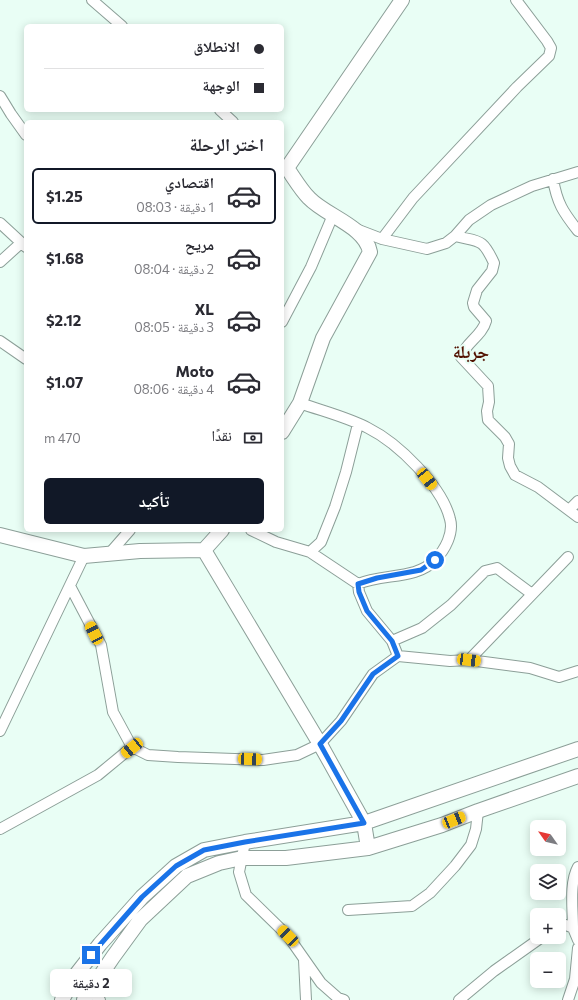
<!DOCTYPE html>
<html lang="ar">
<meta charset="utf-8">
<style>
body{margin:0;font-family:Commissioner,"Noto Naskh Arabic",sans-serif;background:#f2f2f3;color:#2b2b33;direction:rtl;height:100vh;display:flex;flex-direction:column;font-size:15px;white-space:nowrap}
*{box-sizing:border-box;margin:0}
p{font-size:13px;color:#7c7c81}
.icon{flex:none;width:22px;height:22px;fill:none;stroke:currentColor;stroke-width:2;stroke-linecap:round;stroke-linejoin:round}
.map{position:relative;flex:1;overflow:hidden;direction:ltr}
.details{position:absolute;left:24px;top:120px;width:260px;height:412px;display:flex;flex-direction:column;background:#fff;border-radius:6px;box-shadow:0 2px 10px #0003;direction:rtl}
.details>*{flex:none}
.hud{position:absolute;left:24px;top:24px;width:260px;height:88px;border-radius:6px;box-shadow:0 2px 10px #0003;direction:rtl;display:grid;align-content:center;height:88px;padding:0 20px;background:#fff}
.needle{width:26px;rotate:304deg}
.fabs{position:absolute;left:530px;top:820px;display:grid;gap:8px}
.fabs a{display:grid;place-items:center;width:36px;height:36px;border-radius:6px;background:#fff;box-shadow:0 2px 10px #0003;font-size:20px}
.end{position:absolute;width:18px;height:18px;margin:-9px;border:5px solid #1a73e8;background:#fff;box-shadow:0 0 0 2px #fff}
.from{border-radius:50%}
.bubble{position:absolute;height:28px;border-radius:6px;background:#fff;box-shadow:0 2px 10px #0003;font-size:13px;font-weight:700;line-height:28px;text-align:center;direction:rtl}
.car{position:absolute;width:12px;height:24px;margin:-12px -6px;border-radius:5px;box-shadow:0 0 3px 1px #0007;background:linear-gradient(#f5c518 24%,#345 0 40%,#f5c518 0 76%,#345 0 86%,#f5c518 0)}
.hud b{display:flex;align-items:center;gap:14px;height:38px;font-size:15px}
.hud b+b{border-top:1px solid #e1e1e2}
.hud i{width:10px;height:10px;background:#2b2b33}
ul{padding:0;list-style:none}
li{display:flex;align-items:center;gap:12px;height:56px;margin:0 8px 6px;padding:0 12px;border:2px solid transparent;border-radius:6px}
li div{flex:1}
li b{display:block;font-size:15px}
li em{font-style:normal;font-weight:700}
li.current{border-color:#111827}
li>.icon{width:36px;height:36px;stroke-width:1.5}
h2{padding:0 20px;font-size:18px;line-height:48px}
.pay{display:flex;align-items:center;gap:10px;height:44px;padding:0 20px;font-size:15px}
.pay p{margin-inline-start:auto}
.cta{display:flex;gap:8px;margin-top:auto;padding:8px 20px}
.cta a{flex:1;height:46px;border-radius:6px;background:#111827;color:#fff;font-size:16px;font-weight:700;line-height:46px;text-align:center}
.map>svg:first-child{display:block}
</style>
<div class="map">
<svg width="578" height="1000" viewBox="0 0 578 1000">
<rect width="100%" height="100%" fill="#e9fef5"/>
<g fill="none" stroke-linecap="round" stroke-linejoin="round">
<defs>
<path id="street" d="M 92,0 L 122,26
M 0,96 L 11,114 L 26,135
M 220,110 L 233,122
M 553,179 C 557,203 563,212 578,231
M 0,223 L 26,247
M 356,229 L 382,239 L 427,249 L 446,243 L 455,236 L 469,220 L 491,205 L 532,186 L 578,172
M 455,236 C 479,242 482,237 494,263 L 492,271 L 477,290 L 473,303 L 474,307 L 486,321 C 482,336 465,343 461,357 L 488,386 L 489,402 L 487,411 L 488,420 L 505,437 L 509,444 L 508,458 L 510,466 L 515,475 L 538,487 L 578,517
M 382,239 L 413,198 L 517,87 L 549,56 L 551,48 L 547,41 L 516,0
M 0,262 L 21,243
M 282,322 L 311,267 L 333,215
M 0,341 L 26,359
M 569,510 L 578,501
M 251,530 L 276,542 L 310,552 L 358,584 C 383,573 416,580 435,560 C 445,550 454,533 450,519 C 442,486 398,443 368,428 C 347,417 322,411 300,403
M 310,552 L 321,542 L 335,507 L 346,472 L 358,424
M 109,554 L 130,530
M 358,584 L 359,592 L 367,611 L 392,641 L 398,656
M 70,586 L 101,645 L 113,712 L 132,747
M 392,641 L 422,628 L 451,605 L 485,571 L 497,568 L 532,594
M 469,660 L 568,557
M 0,731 L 84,556
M 0,829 L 98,775 L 132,747 L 148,755 L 178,757 L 263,760 L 297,755 L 320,744 L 341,721 L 373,674 L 398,656 L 450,661 L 469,660 L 530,668 L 559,677 L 578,671
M 245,842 L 239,872 L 246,895 L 288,936 L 321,983 L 338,998 L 344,1000
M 348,910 L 412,906 L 430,893 L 455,866 L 471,845 L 476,829 L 478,811
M 559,928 L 566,925 L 573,928 L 578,940
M 573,928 C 573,910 569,883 578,867
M 304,960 L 306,1000
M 75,976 L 100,1000
M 459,1000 L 494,971 L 542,937
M 568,1000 L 575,979 L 578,948"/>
<path id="secondary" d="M 282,432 L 300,403 L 323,338 L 370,252 C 365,226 326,216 309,198 C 301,190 294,178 287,168 L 402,0
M 0,535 L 84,556 L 140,551 L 204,550 L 222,530
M 204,550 L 320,744 L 364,823 L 368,848
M 62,1000 L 75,976 L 100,944 L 142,897 L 176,866 L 204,850 L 245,842 L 364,823 L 578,749
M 84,1000 L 113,957 L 140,920 L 187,876 L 219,863 L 242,858 L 286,858 L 368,848 L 442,825 L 478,811 L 578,776"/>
</defs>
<use href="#street" stroke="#8c9f98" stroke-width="12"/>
<use href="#secondary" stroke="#8c9f98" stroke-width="16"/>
<use href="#street" stroke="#fff" stroke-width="10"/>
<use href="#secondary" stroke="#fff" stroke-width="14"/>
</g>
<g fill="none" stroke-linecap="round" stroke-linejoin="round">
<path stroke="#1a73e8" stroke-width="5" d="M 91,955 L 142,897 L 176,866 L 204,850 L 245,842 L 364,823 L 320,744 L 341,721 L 373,674 L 398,656 L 392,641 L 367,611 L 359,592 L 358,584 L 377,578 L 421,570 L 435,560"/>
</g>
<g text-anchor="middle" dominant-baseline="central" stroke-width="4" stroke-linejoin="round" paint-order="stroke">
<g font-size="18" font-weight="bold" fill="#521100" stroke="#e9fef5">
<text x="471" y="351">جربلة</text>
</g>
</g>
</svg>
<div class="fabs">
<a><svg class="needle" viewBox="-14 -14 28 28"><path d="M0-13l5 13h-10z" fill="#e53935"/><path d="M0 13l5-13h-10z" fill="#7c7c81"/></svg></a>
<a><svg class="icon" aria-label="layers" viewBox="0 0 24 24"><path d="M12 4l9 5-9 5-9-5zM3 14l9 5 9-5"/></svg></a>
<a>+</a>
<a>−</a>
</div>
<i class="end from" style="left:435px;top:560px"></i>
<i class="end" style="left:91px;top:955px"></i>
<div class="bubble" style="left:50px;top:969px;width:82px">2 دقيقة</div>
<i class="car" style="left:427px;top:479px;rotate:142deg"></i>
<i class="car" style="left:94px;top:633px;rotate:333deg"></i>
<i class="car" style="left:469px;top:660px;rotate:97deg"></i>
<i class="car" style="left:132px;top:748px;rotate:231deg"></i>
<i class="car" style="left:250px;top:759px;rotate:92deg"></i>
<i class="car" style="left:454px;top:820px;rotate:68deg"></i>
<i class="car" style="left:288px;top:936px;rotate:315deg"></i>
<div class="hud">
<b><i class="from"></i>الانطلاق</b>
<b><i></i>الوجهة</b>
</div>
<section class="details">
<h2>اختر الرحلة</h2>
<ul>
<li class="current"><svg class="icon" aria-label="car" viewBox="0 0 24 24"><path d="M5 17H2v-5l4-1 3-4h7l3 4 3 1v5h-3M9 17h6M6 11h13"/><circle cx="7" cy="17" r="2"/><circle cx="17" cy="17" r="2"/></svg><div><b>اقتصادي</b><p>1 دقيقة · 08:03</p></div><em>$1.25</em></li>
<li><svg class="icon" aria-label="car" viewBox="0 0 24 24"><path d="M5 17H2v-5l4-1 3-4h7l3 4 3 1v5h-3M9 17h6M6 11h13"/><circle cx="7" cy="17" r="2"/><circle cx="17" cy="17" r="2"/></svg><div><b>مريح</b><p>2 دقيقة · 08:04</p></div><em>$1.68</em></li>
<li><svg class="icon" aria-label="car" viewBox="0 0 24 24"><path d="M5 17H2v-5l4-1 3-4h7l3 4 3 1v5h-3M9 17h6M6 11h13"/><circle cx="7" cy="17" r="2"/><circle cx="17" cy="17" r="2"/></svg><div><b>XL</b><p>3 دقيقة · 08:05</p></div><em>$2.12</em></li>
<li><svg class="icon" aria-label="car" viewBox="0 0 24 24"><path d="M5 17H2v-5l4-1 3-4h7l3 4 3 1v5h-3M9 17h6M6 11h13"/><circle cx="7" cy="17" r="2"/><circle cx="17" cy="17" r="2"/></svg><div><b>Moto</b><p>4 دقيقة · 08:06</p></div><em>$1.07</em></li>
</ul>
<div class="pay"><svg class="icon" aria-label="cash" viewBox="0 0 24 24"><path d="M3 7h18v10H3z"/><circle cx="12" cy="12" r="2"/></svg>نقدًا<p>470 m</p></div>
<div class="cta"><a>تأكيد</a></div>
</section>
</div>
